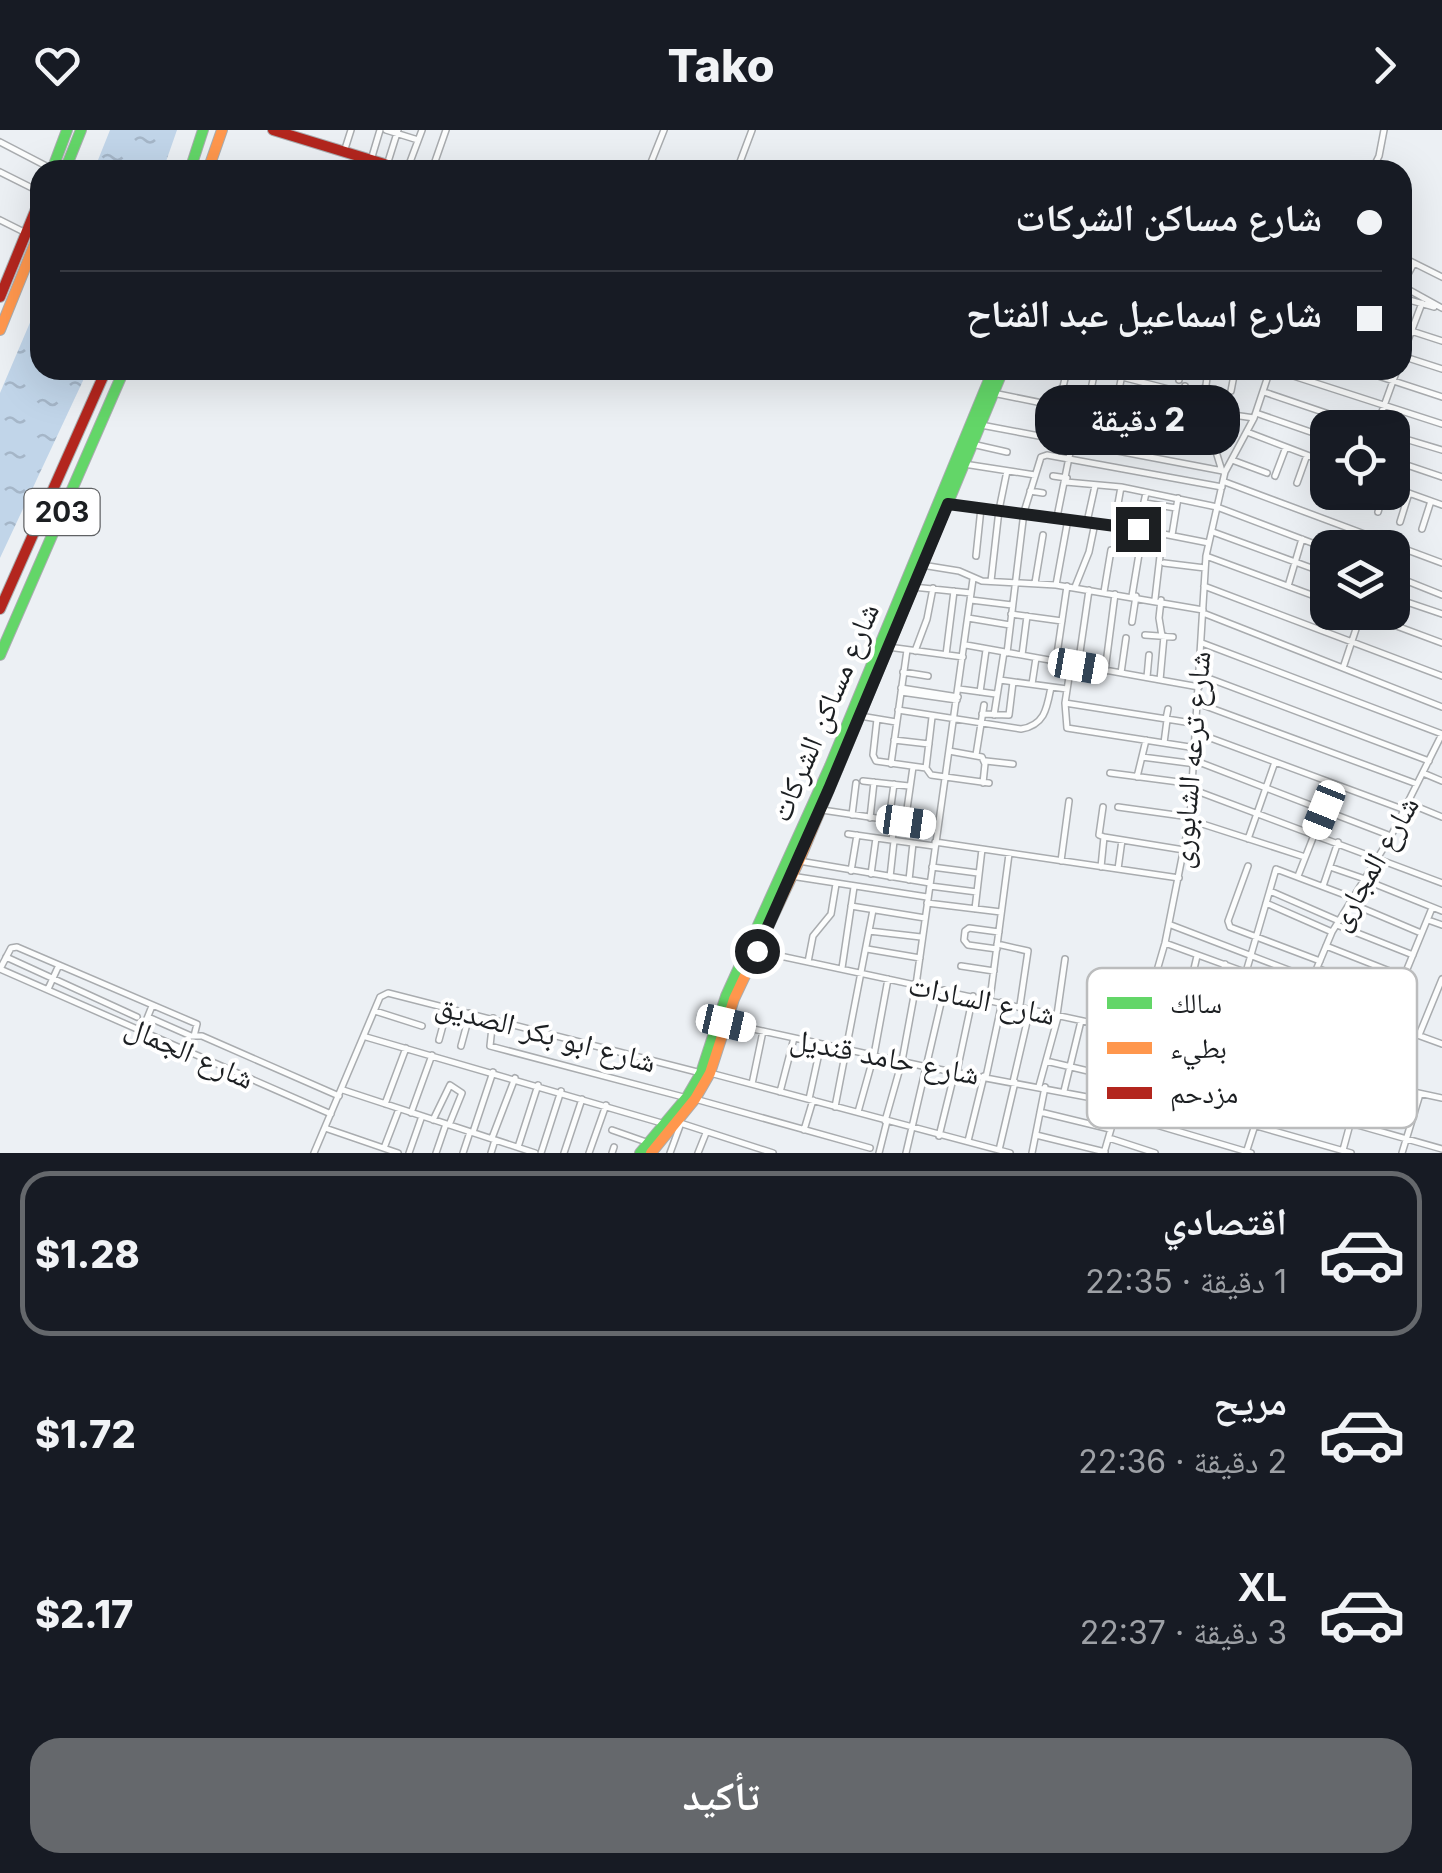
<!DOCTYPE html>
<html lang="ar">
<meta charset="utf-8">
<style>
body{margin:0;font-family:Inter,"Noto Naskh Arabic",sans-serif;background:#242831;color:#f1f3f6;direction:rtl;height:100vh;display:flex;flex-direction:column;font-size:38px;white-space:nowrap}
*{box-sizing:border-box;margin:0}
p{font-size:32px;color:#9ea1a6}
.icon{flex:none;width:55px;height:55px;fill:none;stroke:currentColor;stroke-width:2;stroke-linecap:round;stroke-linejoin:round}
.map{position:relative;height:1023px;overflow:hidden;direction:ltr}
.drawer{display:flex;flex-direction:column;background:#171b24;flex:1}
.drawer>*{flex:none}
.hud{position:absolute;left:30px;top:30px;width:1382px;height:220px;border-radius:30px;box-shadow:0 10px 40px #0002;direction:rtl;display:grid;align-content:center;height:220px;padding:0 30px;background:#171b24}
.buttons{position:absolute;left:1310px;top:280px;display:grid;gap:20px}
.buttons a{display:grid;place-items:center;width:100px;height:100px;border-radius:20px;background:#171b24;box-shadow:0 10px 40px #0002;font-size:50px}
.end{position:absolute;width:45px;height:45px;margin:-22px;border:12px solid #1c1f22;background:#fff;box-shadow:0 0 0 5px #fff}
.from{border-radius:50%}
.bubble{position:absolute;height:70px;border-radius:30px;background:#171b24;box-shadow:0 10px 40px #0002;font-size:32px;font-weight:800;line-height:70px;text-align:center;direction:rtl}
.car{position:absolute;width:30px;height:60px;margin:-30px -15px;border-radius:12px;box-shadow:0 0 8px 2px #0007;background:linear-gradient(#fff 24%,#345 0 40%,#fff 0 76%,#345 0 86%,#fff 0)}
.hud b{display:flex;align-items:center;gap:35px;height:95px;font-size:38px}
.hud b+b{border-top:2px solid #363941}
.hud i{width:25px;height:25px;background:#f1f3f6}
ul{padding:18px 0 0;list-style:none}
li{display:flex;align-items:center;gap:30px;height:165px;margin:0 20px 15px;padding:0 10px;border:5px solid transparent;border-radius:30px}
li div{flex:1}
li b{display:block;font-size:38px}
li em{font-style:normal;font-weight:800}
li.on{border-color:#65686c}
li>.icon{width:90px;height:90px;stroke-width:1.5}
.action{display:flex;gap:20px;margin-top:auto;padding:20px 30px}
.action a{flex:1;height:115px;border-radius:30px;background:#65686c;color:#fff;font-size:40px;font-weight:800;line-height:115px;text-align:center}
header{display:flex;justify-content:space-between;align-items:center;height:130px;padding:0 30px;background:#171b24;font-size:45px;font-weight:800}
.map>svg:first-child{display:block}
</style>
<header><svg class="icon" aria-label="forward" viewBox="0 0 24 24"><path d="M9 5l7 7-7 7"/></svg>Tako<svg class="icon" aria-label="heart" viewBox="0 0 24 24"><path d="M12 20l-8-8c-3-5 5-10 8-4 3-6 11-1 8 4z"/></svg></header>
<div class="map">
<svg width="1442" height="1023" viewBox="0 0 1442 1023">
<defs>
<pattern id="water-ripples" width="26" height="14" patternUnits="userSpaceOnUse" patternTransform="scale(2.5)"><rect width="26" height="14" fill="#c1d5e9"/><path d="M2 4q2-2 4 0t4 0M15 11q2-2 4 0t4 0" fill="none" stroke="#a5b6c8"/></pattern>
</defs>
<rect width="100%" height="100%" fill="#ecf0f4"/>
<path fill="url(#water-ripples)" d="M 110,0 L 177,0 L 163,40 L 94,40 Z
M 40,169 L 40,240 L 88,240 L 0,428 L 0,263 Z"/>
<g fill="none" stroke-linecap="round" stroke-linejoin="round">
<defs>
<path id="street" d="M 386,0 L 418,10
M 0,12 L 52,39
M 344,22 L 351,0
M 371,30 L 380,0
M 387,35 L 398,0
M 407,40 L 422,0
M 432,40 L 446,0
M 648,40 L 664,0
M 737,40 L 752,0
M 1372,40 L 1379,26 L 1384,0
M 0,42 L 40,62
M 0,90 L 26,103
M 1402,127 L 1442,147
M 1402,155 L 1414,133
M 1402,156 L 1442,178
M 1402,168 L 1434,177
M 1402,198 L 1442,211
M 1402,226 L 1422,173
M 1402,226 L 1442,239
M 1275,240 L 1442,294
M 1360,240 L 1442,267
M 1151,245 L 1152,240
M 1122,247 L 1184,263
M 1179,250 L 1181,240
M 1206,255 L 1208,240
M 1231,261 L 1235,240
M 1264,262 L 1370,298
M 993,263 L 1204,306 L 1213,312 L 1222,341
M 1117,268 L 1254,288
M 1058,278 L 1067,240
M 1182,278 L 1185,256
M 1201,281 L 1204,258
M 1218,283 L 1220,264
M 1256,283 L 1328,308
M 1086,284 L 1095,240
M 1113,289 L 1123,240
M 981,295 L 1223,341
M 1376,298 L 1397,240
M 1247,302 L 1328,333
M 1392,305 L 1442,320
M 972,314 L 1007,322
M 1232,330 L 1267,343
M 1392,330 L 1442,347
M 964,334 L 1035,345
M 1053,346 L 1067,348
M 1275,346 L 1286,317
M 1066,352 L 1121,357 L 1217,377 L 1328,419
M 1225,352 L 1442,433
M 1297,353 L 1307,325
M 1392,357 L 1442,375
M 1030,361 L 1043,363
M 1315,361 L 1325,332
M 1332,367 L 1334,362
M 1145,373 L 1176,378
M 1353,373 L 1357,362
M 948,374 L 1138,399 L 1209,413
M 1378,382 L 1384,362
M 1057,387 L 1078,283
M 1087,392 L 1095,356
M 1400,392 L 1409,363
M 1114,396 L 1121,357
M 1138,399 L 1146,363
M 1422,399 L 1431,371
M 1213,402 L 1328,444
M 1172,405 L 1178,368
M 976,426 L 981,378
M 1206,426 L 1328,471
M 1164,433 L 1205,438
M 922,435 L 959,441 L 982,451 L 1056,455 L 1203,480
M 1392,445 L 1442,465
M 991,451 L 999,380 L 1007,341
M 1035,453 L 1043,405
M 1056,455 L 1068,389
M 1204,456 L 1442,546
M 1288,456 L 1302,409
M 913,457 L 971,463
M 1075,457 L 1089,422 L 1095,393
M 1104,462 L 1111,420
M 1132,466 L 1143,400
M 1392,467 L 1442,484
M 1155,469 L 1160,426
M 971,470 L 1012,475
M 1161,470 L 1159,488 L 1162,506
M 1359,482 L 1442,513
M 1203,483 L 1442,577
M 1011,484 L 1062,491
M 968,488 L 1010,495
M 1132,492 L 1136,466
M 1145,505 L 1173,507
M 1202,513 L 1442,604
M 966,515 L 1199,557
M 888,517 L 963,527
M 915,521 L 927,489 L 933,458
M 1007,523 L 1024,382 L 1041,327 L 1047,325 L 1222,357
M 946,525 L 954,461
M 1022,525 L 1027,486
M 1056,531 L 1067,456
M 1071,534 L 1065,573 L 1067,598 L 1196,618
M 1078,536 L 1089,460
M 1343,538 L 1361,484
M 1105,541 L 1115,464
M 903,542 L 928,546
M 1121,543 L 1126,508
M 1200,545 L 1429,631
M 1147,547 L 1149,525
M 1000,550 L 1067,559
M 1160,550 L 1164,506
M 1032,554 L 1036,528
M 901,558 L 958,567
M 959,559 L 996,564
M 901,562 L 957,570
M 980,562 L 986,520
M 1065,573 L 1198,594
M 1200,574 L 1417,654
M 898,580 L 1021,599 C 1045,595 1047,578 1051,557
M 982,584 L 1009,585 L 1013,552
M 994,585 L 1004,522
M 860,586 L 896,592
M 877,589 L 873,625 L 876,631 L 926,638 L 931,645 L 989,653
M 1166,589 L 1168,579
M 1197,603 L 1405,680
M 894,610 L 929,614
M 1164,613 L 1167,590
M 949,621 L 982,627 L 985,634 L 983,653
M 976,625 L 984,575
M 1142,627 L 1196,634
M 986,631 L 1013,634
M 1196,631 L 1391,706
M 891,634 L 907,520
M 926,638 L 932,587
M 1110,643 L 1194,654
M 1423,643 L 1442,651
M 1137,647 L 1146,610
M 863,651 L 909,656
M 1194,660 L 1442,753
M 1408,673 L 1442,687
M 1118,677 L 1190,687
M 822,680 L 937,697
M 852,685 L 856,653
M 870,688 L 874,652
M 889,690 L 894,654
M 1190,690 L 1305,727
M 905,693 L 913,637
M 848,704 L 934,716
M 1104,707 L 1184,720
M 1248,709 L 1275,632
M 892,710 L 895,691
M 935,712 L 1179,748
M 799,731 L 930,753
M 1061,731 L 1069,671
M 1248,736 L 1228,791 L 1230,797 L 1320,831
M 932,737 L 978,743
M 1101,737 L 1104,707 L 1099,705 L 1103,677
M 1330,737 L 1365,749
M 1118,739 L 1122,710
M 851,741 L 857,705
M 871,744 L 876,708
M 791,746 L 927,767
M 1298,746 L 1334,654
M 890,747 L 894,711
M 909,750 L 913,713
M 1365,750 L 1442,781
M 930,756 L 977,762
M 1323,756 L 1338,712
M 1270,761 L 1339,791
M 927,773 L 1001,782
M 1266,773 L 1332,802
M 1350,773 L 1421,803
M 851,776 L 925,788
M 975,779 L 982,719
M 1428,790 L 1442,795
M 1171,795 L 1312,849
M 1337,795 L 1413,825
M 869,801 L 921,807
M 1165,813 L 1442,914
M 997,814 L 1028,821 L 1020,875
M 1326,816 L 1392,842
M 867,819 L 920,828
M 997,819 L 968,815 L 964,810 L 965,801 L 969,798 L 999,802
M 757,821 L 1442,968
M 6,827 L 137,887
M 808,832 L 813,806 L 831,784 L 836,754
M 961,836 L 994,841
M 842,838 L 854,757
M 1317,838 L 1367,859
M 0,839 L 331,984
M 0,839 L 11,818 L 17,817 L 197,894 L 194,906
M 1246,842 L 1276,739 L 1353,768
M 48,859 L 59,835
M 1306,864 L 1332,802 L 1391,706 L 1442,604
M 990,869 L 1009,724
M 375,881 L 422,896
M 1057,885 L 1065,829
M 148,887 L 191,906 L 202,906 L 339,966
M 493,888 L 490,916 L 687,968
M 1310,890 L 1341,896
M 726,893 L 927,937 L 1119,973
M 1385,893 L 1432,778
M 142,901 L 152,876
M 1419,905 L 1442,849
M 366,907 L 665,994
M 1292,907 L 1335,922
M 439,910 L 448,877
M 1177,911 L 1197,826
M 461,916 L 470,883
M 1203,916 L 1225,834
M 1230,922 L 1248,843
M 1256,927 L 1275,853
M 902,931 L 916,855 L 973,449
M 1046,931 L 1126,950
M 1132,931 L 1442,1019
M 1286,933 L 1301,862
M 957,941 L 973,866
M 710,943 L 1010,1023
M 1329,943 L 1346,878
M 986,947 L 1002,872
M 1013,952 L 1030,879
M 752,954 L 763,901
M 1039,956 L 1058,887
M 1124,958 L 1351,1023
M 343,960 L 535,1023
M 1064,961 L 1081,891
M 780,962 L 794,908
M 695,969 L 870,1018
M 809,969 L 821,914
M 1273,971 L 1284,933
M 385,974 L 406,918
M 835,977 L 873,780
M 858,982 L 874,925 L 888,849
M 1040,982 L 1110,999
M 411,983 L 432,925
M 1116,983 L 1251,1023
M 1312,983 L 1326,943
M 433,990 L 450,955 L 462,963 L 449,995
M 885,991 L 902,931
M 677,992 L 773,1023
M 1383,992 L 1392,957
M 325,998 L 398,1023
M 612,1000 L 649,1013
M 804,1000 L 813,970
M 473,1002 L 493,942
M 1036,1005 L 1105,1022
M 939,1006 L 955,941
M 492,1008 L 515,948
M 1109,1008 L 1155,1023
M 968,1011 L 984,946
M 518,1017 L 538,955
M 384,1018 L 399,979
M 999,1020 L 1015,952
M 1343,1020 L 1362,950
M 314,1023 L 380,867 L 388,863 L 701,943
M 409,1023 L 422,986
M 436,1023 L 446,994
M 463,1023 L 470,1002
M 491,1023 L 495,1010
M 541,1023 L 561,961
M 564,1023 L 582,969
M 589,1023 L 606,975
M 612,1023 L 614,1017
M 670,1023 L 681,993
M 698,1023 L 706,1003
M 879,1023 L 887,991
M 906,1023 L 944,860
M 1032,1023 L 1045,957
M 1104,1023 L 1165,813 L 1190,687 L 1206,426 L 1225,342 L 1254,288 L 1270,240
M 1246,1023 L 1255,995
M 1402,1023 L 1420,964"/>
<path id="fast" d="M 52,40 L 67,0
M 65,40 L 81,0
M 190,40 L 203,0
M 0,525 L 124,240
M 838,638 L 1003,240
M 640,1023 L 687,967 L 701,943 L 726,866 L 830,636 L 993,240"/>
<path id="slow" d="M 208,40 L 222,0
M 0,200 L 40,101
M 651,1023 L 695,969 L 710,943 L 734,869 L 799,731 L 838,638"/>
<path id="jam" d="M 273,0 L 404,40
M 0,167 L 40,69
M 0,479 L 106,240"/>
</defs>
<use href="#street" stroke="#a9acaf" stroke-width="8"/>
<use href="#fast" stroke="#a9acaf" stroke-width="12"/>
<use href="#slow" stroke="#a9acaf" stroke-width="12"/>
<use href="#jam" stroke="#a9acaf" stroke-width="12"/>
<use href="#street" stroke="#fcfdfd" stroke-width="5"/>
<use href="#fast" stroke="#63d668" stroke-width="10"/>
<use href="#slow" stroke="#ff974d" stroke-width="10"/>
<use href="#jam" stroke="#b3261e" stroke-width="10"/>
</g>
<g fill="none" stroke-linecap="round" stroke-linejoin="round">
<path stroke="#1c1f22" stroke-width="12" d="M 757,821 L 829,659 L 948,374 L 1138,399"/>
</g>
<g text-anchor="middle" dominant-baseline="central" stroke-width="8" stroke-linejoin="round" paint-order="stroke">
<rect fill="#fff" stroke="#606264" stroke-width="2.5" x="24.5" y="359" width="75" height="46" rx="8"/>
<g font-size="28" font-weight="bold" fill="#1c1f22">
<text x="62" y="382">203</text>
</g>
<g font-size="30" fill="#1c1f22" stroke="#fff">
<text transform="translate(824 582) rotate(-67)">شارع مساكن الشركات</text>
<text transform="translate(1190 630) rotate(-85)">شارع ترعه الشابورى</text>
<text transform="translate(1373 733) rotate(-60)">شارع المجارى</text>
<text transform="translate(982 869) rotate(12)">شارع السادات</text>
<text transform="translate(546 903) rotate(15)">شارع ابو بكر الصديق</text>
<text transform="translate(190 922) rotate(24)">شارع الجمال</text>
<text transform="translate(885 926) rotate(11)">شارع حامد قنديل</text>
</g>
</g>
<rect x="1087" y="838" width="330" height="160" rx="15" fill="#fff" stroke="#bbbcbd" stroke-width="2.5"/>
<rect x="1107" y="867" width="45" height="12" fill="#63d668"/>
<rect x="1107" y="912" width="45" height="12" fill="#ff974d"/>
<rect x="1107" y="957" width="45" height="12" fill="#b3261e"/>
<g font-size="28" fill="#1c1f22">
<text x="1170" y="883">سالك</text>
<text x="1170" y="928">بطيء</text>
<text x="1170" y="973">مزدحم</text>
</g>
</svg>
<div class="buttons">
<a><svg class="icon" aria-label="locate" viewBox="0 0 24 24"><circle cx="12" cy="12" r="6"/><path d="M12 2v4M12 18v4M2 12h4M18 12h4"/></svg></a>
<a><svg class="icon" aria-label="layers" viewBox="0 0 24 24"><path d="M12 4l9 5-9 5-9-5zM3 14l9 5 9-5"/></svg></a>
</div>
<i class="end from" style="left:757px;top:821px"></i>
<i class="end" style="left:1138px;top:399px"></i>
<div class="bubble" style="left:1035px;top:255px;width:205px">2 دقيقة</div>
<i class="car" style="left:1078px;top:536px;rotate:100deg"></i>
<i class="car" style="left:1324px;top:680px;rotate:202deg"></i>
<i class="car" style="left:906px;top:692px;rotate:98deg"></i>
<i class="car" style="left:726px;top:893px;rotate:103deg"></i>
<div class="hud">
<b><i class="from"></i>شارع مساكن الشركات</b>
<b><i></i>شارع اسماعيل عبد الفتاح</b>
</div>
</div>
<section class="drawer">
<ul>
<li class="on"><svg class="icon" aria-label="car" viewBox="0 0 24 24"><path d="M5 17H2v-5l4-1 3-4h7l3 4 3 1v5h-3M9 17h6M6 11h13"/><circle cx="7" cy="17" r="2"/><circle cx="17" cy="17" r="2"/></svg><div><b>اقتصادي</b><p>1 دقيقة · 22:35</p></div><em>$1.28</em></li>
<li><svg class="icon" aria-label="car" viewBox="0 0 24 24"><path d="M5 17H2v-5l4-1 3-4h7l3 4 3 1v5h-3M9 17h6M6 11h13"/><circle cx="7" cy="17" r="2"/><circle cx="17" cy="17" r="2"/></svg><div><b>مريح</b><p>2 دقيقة · 22:36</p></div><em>$1.72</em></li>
<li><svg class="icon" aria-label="car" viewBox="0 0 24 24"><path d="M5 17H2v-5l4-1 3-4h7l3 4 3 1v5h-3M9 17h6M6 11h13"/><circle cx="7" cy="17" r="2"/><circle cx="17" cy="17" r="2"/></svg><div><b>XL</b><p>3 دقيقة · 22:37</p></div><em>$2.17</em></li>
</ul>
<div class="action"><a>تأكيد</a></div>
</section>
